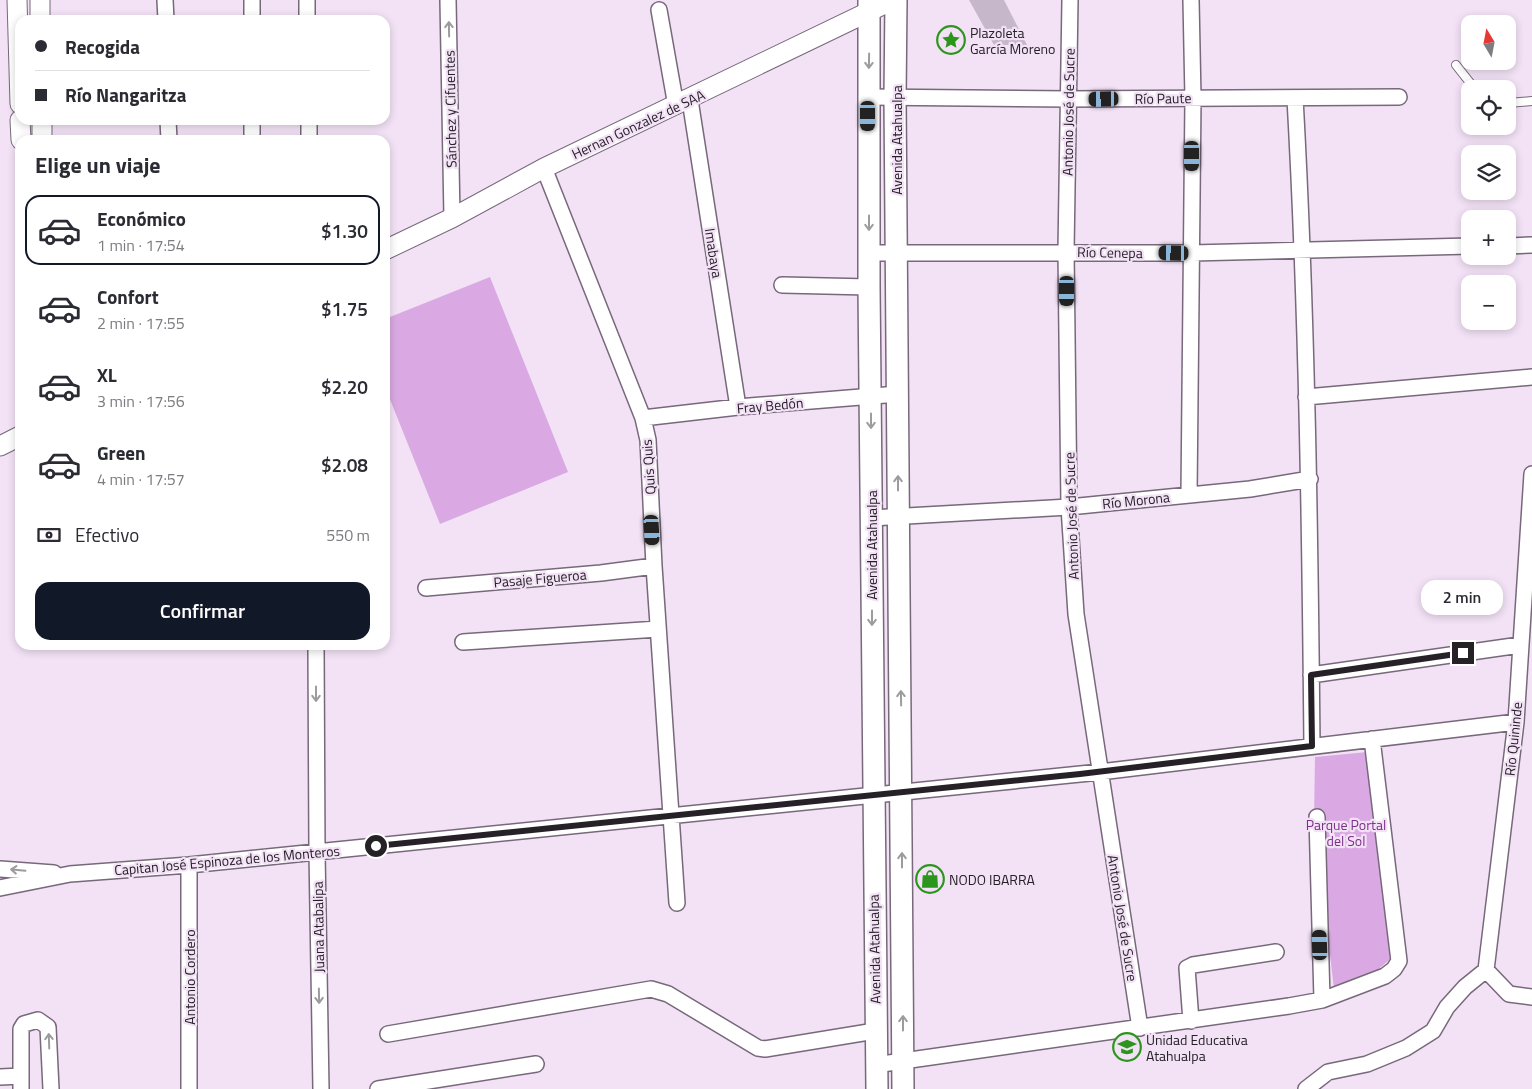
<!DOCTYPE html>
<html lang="es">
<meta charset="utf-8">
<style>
body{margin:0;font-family:"Titillium Web",sans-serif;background:#f7f7f7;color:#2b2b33;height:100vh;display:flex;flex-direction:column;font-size:19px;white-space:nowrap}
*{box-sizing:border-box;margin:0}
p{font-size:16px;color:#7c7c81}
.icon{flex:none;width:28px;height:28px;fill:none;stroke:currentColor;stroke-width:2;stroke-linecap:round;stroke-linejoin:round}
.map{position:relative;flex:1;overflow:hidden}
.panel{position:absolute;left:15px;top:135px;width:375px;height:515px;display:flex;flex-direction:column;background:#fff;border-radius:15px;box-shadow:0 2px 8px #0003}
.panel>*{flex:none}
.guide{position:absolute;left:15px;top:15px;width:375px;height:110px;border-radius:15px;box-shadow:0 2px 8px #0003;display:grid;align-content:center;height:110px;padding:0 20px;background:#fff}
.needle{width:32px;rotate:350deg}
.controls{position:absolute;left:1461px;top:15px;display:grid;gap:10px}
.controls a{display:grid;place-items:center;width:55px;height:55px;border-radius:10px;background:#fff;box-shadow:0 2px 8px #0003;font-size:25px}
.end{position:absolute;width:22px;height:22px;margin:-11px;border:6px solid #262027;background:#fff;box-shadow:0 0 0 2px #fff}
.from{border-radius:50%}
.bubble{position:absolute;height:35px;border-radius:15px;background:#fff;box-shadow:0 2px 8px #0003;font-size:16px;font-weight:600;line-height:35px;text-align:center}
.car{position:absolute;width:15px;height:30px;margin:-15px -8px;border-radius:6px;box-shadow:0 0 4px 1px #0007;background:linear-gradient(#222 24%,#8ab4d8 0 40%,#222 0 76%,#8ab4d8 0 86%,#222 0)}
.guide b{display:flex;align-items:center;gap:18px;height:48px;font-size:19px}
.guide b+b{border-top:1px solid #e1e1e2}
.guide i{width:12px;height:12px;background:#2b2b33}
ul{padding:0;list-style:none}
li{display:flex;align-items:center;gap:15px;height:70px;margin:0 10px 8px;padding:0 10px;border:2px solid transparent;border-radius:15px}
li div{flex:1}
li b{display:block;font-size:19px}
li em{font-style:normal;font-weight:600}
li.active{border-color:#111827}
li>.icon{width:45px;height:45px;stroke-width:1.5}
h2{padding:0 20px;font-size:22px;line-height:60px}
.pay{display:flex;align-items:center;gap:12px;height:55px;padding:0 20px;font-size:19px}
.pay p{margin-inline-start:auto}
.button{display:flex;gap:10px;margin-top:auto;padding:10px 20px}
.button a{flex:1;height:58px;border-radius:15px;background:#111827;color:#fff;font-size:20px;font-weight:600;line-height:58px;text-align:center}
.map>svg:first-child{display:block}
</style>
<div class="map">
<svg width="1532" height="1089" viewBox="0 0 1532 1089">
<rect width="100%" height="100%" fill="#f3e2f6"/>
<path fill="#daa9e3" d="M 490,277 L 568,472 L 440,524 L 385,387 L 385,319 Z
M 1367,752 L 1390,959 L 1371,976 L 1334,989 L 1314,820 L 1315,757 Z"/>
<path fill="#c7b7ca" d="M 969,0 L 1004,0 L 1027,45 L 994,45 Z"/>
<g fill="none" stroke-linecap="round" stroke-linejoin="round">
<defs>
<path id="service" d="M 1456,65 L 1475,89
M 1508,103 L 1532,101"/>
<path id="minor" d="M 165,0 L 166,20
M 307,0 L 307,20
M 448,0 L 452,218
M 1070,0 L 1066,251 L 1069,507 L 1076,614 L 1140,1028
M 659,10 L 676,106
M 252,20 L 252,0
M 868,97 L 1068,99 L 1399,97
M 1295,98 C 1307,314 1310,530 1312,746
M 690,100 L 738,407
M 168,120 L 169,140
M 309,120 L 309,140
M 252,140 L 252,120
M 544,168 L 643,418 L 648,440 L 654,566 L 677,903
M 1508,246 L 1532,245
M 869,253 L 1192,253 L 1470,246
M 782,285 L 869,287
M 1306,397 L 1532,377
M 643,418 L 738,407 L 898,394
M 1532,474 L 1516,722 L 1486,970 L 1509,994 L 1532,997
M 1189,495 L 1193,98 L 1191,0
M 871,518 L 1069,507 L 1250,489 L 1310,479
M 426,588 L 601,573 L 654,566
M 463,642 L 658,629
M 316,645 L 317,852 L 321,1089
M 1311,675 L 1520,645
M 1317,817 L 1322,1000
M 189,865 L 189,1089
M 0,869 L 54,873
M 0,888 L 70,874 L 189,865 L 1100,772 L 1516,722
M 1191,1021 L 1187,968 L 1193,965 L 1276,952
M 388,1034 L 651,989 L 668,994 L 758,1048 L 765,1049 L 875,1031
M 875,1065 L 1289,1006 L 1322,1000 L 1385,976 L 1394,969 L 1399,961 L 1372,739
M 0,1077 L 21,1076
M 21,1089 L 21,1029 L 24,1024 L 38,1020 L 48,1027 L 51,1089
M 378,1089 L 536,1064
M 1306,1089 L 1328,1072 L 1367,1064 L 1406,1048 L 1433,1031 L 1447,1007 L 1465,987 L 1486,970"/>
<path id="tertiary" d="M 17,0 L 20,104
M 40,0 L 40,20
M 20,120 L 21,140
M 42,120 L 42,140
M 385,250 L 452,218 L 544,168 L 893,0
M 0,446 L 20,436"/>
<path id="secondary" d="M 869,0 L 869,287 L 877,1089
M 896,0 L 895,98 L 903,1089"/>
</defs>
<use href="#service" stroke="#77687a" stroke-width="10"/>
<use href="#minor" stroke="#77687a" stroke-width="18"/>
<use href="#tertiary" stroke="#77687a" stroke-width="21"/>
<use href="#secondary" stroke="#77687a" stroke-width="24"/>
<use href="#service" stroke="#fff" stroke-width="8"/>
<use href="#minor" stroke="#fff" stroke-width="15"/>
<use href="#tertiary" stroke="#fff" stroke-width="19"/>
<use href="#secondary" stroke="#fff" stroke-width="21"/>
</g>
<defs><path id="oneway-shaft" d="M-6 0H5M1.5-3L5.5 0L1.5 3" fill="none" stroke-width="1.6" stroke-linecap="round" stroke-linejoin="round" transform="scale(1.25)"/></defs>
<g stroke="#9d9b9e">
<use href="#oneway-shaft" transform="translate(449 29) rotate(-91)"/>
<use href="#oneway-shaft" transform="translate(869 61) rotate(91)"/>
<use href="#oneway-shaft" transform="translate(869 223) rotate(90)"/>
<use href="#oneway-shaft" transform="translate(871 421) rotate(90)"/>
<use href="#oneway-shaft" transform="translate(898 483) rotate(-90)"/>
<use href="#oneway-shaft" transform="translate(872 618) rotate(90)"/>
<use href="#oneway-shaft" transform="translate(316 694) rotate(90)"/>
<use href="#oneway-shaft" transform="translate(901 698) rotate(-91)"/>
<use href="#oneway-shaft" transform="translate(902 860) rotate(-90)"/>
<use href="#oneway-shaft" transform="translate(18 870) rotate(-175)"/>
<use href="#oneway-shaft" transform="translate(319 996) rotate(89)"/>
<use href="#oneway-shaft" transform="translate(903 1023) rotate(-90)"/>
<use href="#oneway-shaft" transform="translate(49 1041) rotate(-92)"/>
</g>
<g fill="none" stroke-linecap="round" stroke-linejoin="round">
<path stroke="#262027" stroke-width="6" d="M 376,846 L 1080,774 L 1312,746 L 1311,675 L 1463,653"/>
</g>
<defs>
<symbol id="sight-ring" viewBox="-11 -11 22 22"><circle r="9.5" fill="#f3e2f6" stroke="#2c951c" stroke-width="1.5"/><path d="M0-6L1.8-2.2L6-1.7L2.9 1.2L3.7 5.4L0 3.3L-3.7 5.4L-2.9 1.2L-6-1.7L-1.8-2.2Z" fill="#2c951c"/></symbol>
<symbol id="shop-ring" viewBox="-11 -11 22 22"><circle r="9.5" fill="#f3e2f6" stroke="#2c951c" stroke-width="1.5"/><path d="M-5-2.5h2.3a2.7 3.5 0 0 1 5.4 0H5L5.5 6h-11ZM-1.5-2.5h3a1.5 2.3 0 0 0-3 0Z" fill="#2c951c"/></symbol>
<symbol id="university-ring" viewBox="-11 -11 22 22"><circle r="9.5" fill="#f3e2f6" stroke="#2c951c" stroke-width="1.5"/><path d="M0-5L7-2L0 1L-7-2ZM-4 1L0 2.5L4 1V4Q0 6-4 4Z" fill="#2c951c"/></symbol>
</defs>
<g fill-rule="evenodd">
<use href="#sight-ring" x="935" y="24" width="32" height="32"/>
<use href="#shop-ring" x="914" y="863" width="32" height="32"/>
<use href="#university-ring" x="1111" y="1031" width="32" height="32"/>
</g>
<g text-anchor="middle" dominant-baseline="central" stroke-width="4.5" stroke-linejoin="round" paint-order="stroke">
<g font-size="14" fill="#262027" stroke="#f3e2f6" text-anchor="start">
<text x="970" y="32">Plazoleta<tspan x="970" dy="16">García Moreno</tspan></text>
<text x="949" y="879">NODO IBARRA</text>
<text x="1146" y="1039">Unidad Educativa<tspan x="1146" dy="16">Atahualpa</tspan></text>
</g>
<g font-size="14" fill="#262027" stroke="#f3e2f6">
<text transform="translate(1163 98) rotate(-1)">Río Paute</text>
<text transform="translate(450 109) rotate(-91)">Sánchez y Cifuentes</text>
<text transform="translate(1068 112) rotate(-89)">Antonio José de Sucre</text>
<text transform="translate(638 124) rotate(-25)">Hernan Gonzalez de SAA</text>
<text transform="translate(896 140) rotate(-90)">Avenida Atahualpa</text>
<text transform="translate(1110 252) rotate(1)">Río Cenepa</text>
<text transform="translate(714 253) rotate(81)">Imabaya</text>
<text transform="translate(770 405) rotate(-5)">Fray Bedón</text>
<text transform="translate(648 467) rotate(-94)">Quis Quis</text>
<text transform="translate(1136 500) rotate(-6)">Río Morona</text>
<text transform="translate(1071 516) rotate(-92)">Antonio José de Sucre</text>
<text transform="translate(871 545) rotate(-90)">Avenida Atahualpa</text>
<text transform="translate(540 578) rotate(-5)">Pasaje Figueroa</text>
<text transform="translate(1513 739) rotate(-84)">Río Quininde</text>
<text transform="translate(227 860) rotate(-5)">Capitan José Espinoza de los Monteros</text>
<text transform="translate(1123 918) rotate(81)">Antonio José de Sucre</text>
<text transform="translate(318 927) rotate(-91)">Juana Atabalipa</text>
<text transform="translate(874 949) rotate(-91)">Avenida Atahualpa</text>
<text transform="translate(189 977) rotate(-90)">Antonio Cordero</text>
</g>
<g font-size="14" fill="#7c308a" stroke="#f3e2f6">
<text x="1346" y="824">Parque Portal<tspan x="1346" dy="16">del Sol</tspan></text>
</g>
</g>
</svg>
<div class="controls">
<a><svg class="needle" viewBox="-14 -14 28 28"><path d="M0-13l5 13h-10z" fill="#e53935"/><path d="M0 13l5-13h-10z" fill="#7c7c81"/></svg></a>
<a><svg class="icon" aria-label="locate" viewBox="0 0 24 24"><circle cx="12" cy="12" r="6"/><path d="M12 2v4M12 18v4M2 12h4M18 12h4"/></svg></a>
<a><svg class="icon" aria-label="layers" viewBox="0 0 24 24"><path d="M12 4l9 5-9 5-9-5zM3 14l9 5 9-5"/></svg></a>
<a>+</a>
<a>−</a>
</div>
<i class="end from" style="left:376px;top:846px"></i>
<i class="end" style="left:1463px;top:653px"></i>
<div class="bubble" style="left:1421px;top:580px;width:82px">2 min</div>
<i class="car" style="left:1104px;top:99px;rotate:269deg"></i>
<i class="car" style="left:868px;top:116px;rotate:180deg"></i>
<i class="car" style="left:1192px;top:156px;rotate:180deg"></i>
<i class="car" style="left:1174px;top:253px;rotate:271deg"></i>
<i class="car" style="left:1067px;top:291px;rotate:180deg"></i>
<i class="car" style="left:652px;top:530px;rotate:177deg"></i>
<i class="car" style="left:1320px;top:945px;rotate:358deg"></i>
<div class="guide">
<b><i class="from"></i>Recogida</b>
<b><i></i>Río Nangaritza</b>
</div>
<section class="panel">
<h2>Elige un viaje</h2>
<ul>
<li class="active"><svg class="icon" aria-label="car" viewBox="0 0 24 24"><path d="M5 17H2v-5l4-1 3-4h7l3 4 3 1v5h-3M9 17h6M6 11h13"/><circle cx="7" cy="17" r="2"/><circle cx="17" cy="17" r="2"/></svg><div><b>Económico</b><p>1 min · 17:54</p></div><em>$1.30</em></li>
<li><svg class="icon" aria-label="car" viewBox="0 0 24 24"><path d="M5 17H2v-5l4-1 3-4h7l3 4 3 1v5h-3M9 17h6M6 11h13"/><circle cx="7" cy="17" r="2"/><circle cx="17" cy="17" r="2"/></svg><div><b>Confort</b><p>2 min · 17:55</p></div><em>$1.75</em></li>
<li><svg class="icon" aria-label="car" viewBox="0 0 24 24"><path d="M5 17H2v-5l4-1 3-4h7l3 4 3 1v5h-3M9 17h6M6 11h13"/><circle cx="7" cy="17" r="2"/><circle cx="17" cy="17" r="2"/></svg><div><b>XL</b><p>3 min · 17:56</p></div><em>$2.20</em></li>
<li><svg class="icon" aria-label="car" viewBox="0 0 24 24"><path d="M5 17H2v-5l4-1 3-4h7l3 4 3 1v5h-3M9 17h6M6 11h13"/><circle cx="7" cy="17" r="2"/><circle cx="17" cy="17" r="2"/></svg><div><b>Green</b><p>4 min · 17:57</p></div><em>$2.08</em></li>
</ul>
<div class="pay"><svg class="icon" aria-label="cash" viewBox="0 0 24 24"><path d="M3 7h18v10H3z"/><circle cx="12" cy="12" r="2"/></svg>Efectivo<p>550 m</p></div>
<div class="button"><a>Confirmar</a></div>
</section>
</div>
